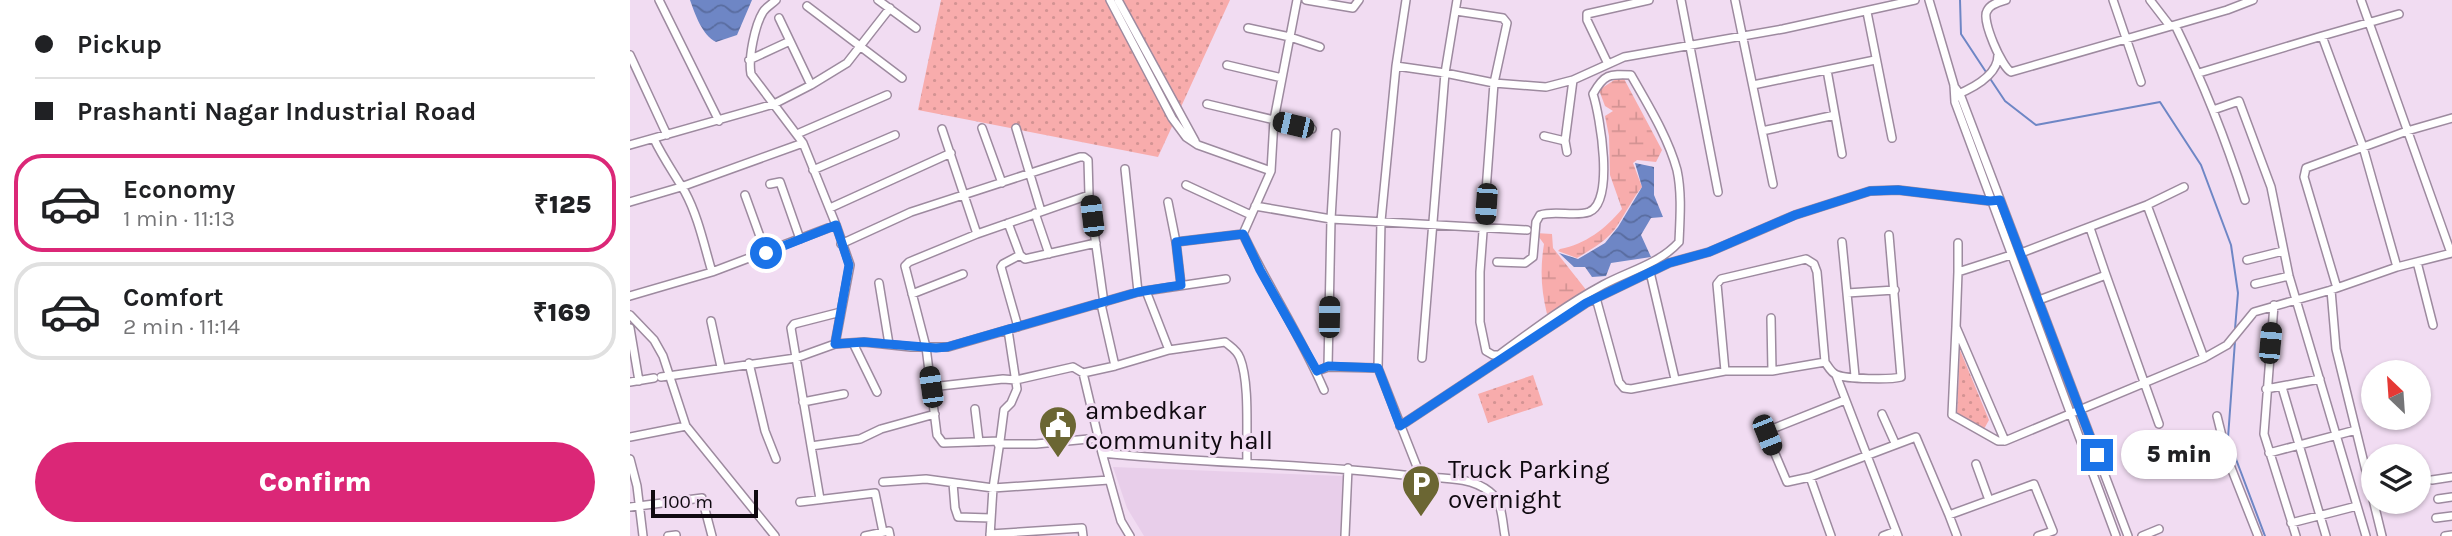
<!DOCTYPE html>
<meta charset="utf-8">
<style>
body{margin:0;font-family:Karla,sans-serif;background:#f2f2f2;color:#202124;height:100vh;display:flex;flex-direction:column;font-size:26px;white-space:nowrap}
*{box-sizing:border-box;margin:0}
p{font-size:23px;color:#757577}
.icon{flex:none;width:38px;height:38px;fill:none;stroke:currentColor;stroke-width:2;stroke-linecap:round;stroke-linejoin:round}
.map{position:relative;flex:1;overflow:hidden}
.details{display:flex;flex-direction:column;background:#fff;width:630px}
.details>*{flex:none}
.banner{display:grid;align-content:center;height:154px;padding:0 35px;background:#fff}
.needle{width:46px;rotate:335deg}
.controls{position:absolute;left:1731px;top:360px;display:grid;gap:14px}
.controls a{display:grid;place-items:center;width:70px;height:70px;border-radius:50%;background:#fff;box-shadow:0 2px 5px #0004;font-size:35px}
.scale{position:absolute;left:21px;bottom:18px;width:107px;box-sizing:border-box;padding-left:7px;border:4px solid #0f0910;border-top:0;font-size:19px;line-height:24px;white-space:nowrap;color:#0f0910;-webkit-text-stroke:5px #f1dcf2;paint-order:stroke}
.end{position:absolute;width:32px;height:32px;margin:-16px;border:9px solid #1a73e8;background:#fff;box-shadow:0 0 0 4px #fff}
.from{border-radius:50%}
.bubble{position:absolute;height:49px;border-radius:24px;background:#fff;box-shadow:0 2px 5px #0004;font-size:23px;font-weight:800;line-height:49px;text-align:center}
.car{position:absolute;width:21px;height:42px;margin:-21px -10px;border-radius:9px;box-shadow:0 0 5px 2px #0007;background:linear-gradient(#222 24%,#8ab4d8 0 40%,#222 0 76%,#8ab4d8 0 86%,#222 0)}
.banner b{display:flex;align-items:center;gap:24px;height:66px;font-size:26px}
.banner b+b{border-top:2px solid #e0e0e0}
.banner i{width:18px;height:18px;background:#202124}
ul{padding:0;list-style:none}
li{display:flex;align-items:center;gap:21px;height:98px;margin:0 14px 10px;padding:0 21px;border:4px solid #e0e0e0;border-radius:28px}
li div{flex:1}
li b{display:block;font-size:26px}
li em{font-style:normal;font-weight:800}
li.selected{border-color:#db2777}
li>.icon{width:63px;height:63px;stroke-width:1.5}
.primary-button{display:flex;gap:14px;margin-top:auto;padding:14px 35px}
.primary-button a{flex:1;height:80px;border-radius:42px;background:#db2777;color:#fff;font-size:28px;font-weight:800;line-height:80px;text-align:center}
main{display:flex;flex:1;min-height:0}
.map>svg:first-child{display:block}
</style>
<main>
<section class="details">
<div class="banner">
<b><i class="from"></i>Pickup</b>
<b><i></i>Prashanti Nagar Industrial Road</b>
</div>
<ul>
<li class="selected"><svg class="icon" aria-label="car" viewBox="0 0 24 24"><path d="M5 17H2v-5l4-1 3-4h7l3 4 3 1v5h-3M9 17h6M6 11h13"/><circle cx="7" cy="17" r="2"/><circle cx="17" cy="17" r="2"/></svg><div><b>Economy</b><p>1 min · 11:13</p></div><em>₹125</em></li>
<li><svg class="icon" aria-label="car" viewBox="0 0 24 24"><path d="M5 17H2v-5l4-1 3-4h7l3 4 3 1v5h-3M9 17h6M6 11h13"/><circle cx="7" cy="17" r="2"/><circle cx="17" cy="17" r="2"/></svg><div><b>Comfort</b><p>2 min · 11:14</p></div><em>₹169</em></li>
</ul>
<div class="primary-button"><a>Confirm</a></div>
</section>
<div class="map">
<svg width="1822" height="536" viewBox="0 0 1822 536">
<defs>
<pattern id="green-dots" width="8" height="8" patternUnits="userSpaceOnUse" patternTransform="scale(1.75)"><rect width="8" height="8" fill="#f8acac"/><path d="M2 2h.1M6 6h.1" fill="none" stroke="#d39393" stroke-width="1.8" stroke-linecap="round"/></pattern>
<pattern id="wetland-marsh" width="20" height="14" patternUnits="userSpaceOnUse" patternTransform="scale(1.75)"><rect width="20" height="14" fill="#f8acac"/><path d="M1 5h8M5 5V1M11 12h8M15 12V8" fill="none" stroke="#d39393"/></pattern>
<pattern id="water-waves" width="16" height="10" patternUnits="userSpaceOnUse" patternTransform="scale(1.75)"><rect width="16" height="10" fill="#6e86c5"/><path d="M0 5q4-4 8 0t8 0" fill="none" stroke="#596c9f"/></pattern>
</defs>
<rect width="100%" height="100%" fill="#f1dcf2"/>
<path fill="#e8ceea" d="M 483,467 L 713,476 L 710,536 L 514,536 L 497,508 Z"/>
<path fill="url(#green-dots)" d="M 311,0 L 600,0 L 528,157 L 288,110 Z
M 1330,350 L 1359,420 L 1354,429 L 1327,413 Z
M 903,375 L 913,405 L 858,423 L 848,394 Z"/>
<path fill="url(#wetland-marsh)" d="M 992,75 L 1032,150 L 1026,162 L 1007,160 L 1003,163 L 1012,187 C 1002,199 996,213 987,226 C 978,240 962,249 947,258 L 928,251 L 930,249 C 956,244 975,229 992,209 L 980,175 L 979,136 L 975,116 L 983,111 L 975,106 L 969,90 Z
M 906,233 L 922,234 L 923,248 L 957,291 L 946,300 L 917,314 C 911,289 910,269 914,244 Z"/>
<path fill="url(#water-waves)" d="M 60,0 L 122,0 L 107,35 L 86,42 C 72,35 65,14 60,0 Z
M 1005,163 L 1024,167 L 1024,195 L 1033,217 L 1021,218 L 1011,235 L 1021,257 L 981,263 L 976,276 L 962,277 L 955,267 L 944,267 L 929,253 L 948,259 L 975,243 L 988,227 L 1012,187 Z"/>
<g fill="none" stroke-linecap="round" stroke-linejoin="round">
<path stroke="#6e86c5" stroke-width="2" d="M 1330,0 L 1331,34 L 1356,72
M 1359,77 L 1375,101 L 1406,125 L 1530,102 L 1571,165 L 1601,245 L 1608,293 L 1605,329
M 1605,341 L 1598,438 L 1635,536"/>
<defs>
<path id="minor" d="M 29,0 L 89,121
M 146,0 C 142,4 136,7 133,12 C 125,25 118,58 121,74 L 173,143 L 206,225
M 248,0 L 286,28
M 480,0 L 542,118 L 556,137 L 568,145 L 641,171
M 488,0 L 565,141
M 667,0 L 644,120 L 641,171 L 613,234 C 638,287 671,336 694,390
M 676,0 L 723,8 L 729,0
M 776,0 L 766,66 L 751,221 L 748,368 L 791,477
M 1051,0 L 1088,192
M 1105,0 L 1143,184
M 1299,0 L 1324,85 L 1325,102 L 1486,536
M 1376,0 C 1369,2 1360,4 1357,11 C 1351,20 1372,67 1381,72 L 1597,10 L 1623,0
M 1483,0 L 1511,82
M 1520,0 L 1540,26
M 1731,0 L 1821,253
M 177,6 L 272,78
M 826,11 L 873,18 L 877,23 L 864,83 L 850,272 L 850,322 L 856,351 L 863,355 L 869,355 C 903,330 936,305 973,285 C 999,271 1029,264 1049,242 C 1050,219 1052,193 1047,170 C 1038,137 1018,105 1001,75 C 979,74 974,74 963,94 C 970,116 985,202 959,212 C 944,217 926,210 910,215 L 906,222 L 903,257 L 895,263 L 867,262
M 1237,12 L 1262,138
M 1545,25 C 1573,82 1596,140 1615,200
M 618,28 L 660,37 L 690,47
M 1692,36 L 1769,14
M 0,55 L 37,135
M 119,60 L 160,41
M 978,64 L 957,20 L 957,14 L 1019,0
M 597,65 L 652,78
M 766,66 L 815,73 L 864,83 L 916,87 L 943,80 L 994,57 L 1153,29 L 1285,0
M 1197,70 L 1212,154
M 1569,73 L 1692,36 L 1733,147 L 1767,267 L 1822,253
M 181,85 L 217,63 L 260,8
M 1123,85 L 1245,60
M 1324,86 L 1330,94 L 1498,536
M 1326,95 C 1343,88 1368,75 1368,55
M 577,104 L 682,129
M 1583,110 L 1609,101 L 1641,187 L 1659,276 L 1736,536
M 352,128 L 372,183
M 386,128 L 411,211
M 312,129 L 347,234
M 1132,131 L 1205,115
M 167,134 L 257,95
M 914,136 L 935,141
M 24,139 C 33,158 44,173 55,192 C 68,216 74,245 82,272
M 0,145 L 144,104 L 181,85 L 149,18
M 937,152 L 935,141 L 943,80
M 495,169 L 508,292
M 183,170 L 265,135
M 140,184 L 150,182 L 170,239
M 556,185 L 621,215
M 115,195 L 136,253
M 459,195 L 474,303
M 0,202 L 51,187 L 173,143
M 538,202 L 546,242
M 1517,205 L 1574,358
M 625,206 L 701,219 L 897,230
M 200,208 L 321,153
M 405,213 L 419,254
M 378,223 L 390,255 L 395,259 L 466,243
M 1460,228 L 1476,275
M 1212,242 L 1225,376
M 211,244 L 281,212 L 450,157 L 454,157 L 458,160 L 459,195 L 347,234 L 279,262 L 275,266 L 296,347 L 307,435 L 313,443 L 370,441 L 363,488 L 360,536
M 1391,253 L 1517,205 L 1554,187
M 1617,260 L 1653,251
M 1787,262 L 1803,325
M 1020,272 L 1045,379
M 1328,272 L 1328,243
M 249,283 L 259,344
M 1625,284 L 1659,276
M 551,285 L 546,242 L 613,234
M 1707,288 L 1674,177 L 1676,168 L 1777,131 L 1822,118
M 1701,290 L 1706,349 L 1752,536
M 516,291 L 539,350
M 1217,293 L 1265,290
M 282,294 L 333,274
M 0,296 L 82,272 L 206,225 L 220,265 L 205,344
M 966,298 L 989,382 L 994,388 L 1001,389 L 1095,371 L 1142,371 L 1195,362
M 1409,300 L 1476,275 L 1529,424
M 471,304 L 485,366
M 1644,305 L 1634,434 L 1666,536
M 0,315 L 24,340 L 33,356 L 56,426 L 145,536
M 1141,318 L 1142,371
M 81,321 L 91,367
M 388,327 L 371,267 L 373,264 L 390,255
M 1326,327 L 1328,272 L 1381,255
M 0,328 L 9,381
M 223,343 L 247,392
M 792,358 L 815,73 L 827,0
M 119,363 L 135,431 L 146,459
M 698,367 L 701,219 L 706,133
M 687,371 L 698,367 L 748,368
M 1095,371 L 1087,284 L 1091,279 L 1176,259 L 1184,264 L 1187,272 L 1195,362 C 1198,366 1201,373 1207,375 C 1217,379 1260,380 1271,377 L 1259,235
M 1206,375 L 1268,536
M 31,377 L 166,358 L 205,344 L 234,342 L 281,347 L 318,347 L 508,292 L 596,279
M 0,382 L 24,378
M 301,387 L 373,379 L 386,380 L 443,367 L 453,373
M 1652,387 L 1696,536
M 1636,389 L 1690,379
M 1215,400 L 1137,431 L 1137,435 L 1157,482 L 1180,477 L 1286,437 L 1319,515 L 1404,484 L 1423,531 L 1408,536
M 173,402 L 214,394
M 345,409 L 349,442
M 1252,414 L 1265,443
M 1587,416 L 1598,460 L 1628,536
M 770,426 L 956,303 L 1039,263 L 1079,252 L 1165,215 L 1240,191 L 1268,190 L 1360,201 L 1370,200
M 0,437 L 56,426
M 370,441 L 374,410 L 381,403 L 387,389 L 378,330
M 1375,441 L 1326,327 L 1322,415 L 1368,441 L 1375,441 L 1574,358 L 1597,345 L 1624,312 L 1701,290 L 1767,267
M 368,444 L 406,444 L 469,438
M 181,446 L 230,439 L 251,429 L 305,414
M 472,453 L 491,521 L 500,536
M 1639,453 L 1726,430
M 0,459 L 7,486 L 13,536
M 617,462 C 616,434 620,383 610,358 C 607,350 601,347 595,342 L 539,350 L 485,366 L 453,373 L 472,453 C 575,464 679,463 782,476 C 808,479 839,475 860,492 C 873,502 872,521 875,536
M 1346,464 L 1359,500
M 1180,477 L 1201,536
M 1802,480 L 1822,477
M 253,482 L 296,479 L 363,488 L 479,480
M 323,483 L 325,508 L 328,517 L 361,518
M 190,499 L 161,328 L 164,324 L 211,312
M 1808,499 L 1822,497
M 170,502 L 245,493 L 253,532
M 0,507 L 72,498 L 82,536
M 1319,515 L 1327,536
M 1806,518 L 1822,516
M 1661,523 L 1727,506
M 360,534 L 452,528 L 453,536
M 38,536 L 46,535
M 235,536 L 259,531 L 260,536
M 715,536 L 718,468
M 1253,536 L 1266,531
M 1512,536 L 1529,529
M 1815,536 L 1822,535"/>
</defs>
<use href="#minor" stroke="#9d8a9f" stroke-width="10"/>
<use href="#minor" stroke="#fff" stroke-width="7"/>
</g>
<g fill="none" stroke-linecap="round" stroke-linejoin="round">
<path stroke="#1a73e8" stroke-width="9" d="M 136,253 L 206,225 L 219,265 L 205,344 L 234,342 L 306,348 L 317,347 L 508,292 L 551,285 L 546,242 L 613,234 L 630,270 L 687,371 L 698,366 L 748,368 L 770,426 L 956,303 L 1039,263 L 1079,252 L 1165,215 L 1240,191 L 1268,190 L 1360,201 L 1370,200 L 1467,455"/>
</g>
<defs>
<symbol id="civic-pin" viewBox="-11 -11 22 30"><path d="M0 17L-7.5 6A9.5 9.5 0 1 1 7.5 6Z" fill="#6b6633" stroke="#f1dcf2"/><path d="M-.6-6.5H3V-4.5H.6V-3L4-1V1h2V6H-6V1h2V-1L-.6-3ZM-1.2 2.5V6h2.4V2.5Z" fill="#fff"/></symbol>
<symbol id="parking-pin" viewBox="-11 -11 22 30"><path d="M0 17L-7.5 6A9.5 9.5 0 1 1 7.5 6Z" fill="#6b6633" stroke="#f1dcf2"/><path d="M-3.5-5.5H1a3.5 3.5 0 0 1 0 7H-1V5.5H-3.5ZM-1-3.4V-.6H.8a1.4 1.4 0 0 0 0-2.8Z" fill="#fff"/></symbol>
</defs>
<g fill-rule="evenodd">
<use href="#civic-pin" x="406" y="403" width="44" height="60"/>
<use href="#parking-pin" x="769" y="462" width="44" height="60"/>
</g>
<g text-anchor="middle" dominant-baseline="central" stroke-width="6" stroke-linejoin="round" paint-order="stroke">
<g font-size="26" fill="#0f0910" stroke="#f1dcf2" text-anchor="start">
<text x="455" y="410">ambedkar<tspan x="455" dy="30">community hall</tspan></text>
<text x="818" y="469">Truck Parking<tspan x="818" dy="30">overnight</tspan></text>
</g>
</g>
</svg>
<div class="controls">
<a><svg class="needle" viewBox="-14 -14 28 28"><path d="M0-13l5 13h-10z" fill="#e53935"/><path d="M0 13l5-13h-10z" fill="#757577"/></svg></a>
<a><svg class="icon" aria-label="layers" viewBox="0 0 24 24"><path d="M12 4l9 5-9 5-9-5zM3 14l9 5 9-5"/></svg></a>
</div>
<div class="scale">100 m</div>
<i class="end from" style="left:136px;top:253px"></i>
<i class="end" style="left:1467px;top:455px"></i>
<div class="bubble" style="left:1491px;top:430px;width:116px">5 min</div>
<i class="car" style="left:663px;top:125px;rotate:283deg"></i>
<i class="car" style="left:856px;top:204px;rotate:184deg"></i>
<i class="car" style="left:462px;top:216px;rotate:353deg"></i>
<i class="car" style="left:699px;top:317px;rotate:1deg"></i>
<i class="car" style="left:1640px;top:343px;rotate:5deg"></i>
<i class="car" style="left:301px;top:387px;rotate:352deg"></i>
<i class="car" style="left:1137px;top:435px;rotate:158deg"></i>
</div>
</main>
